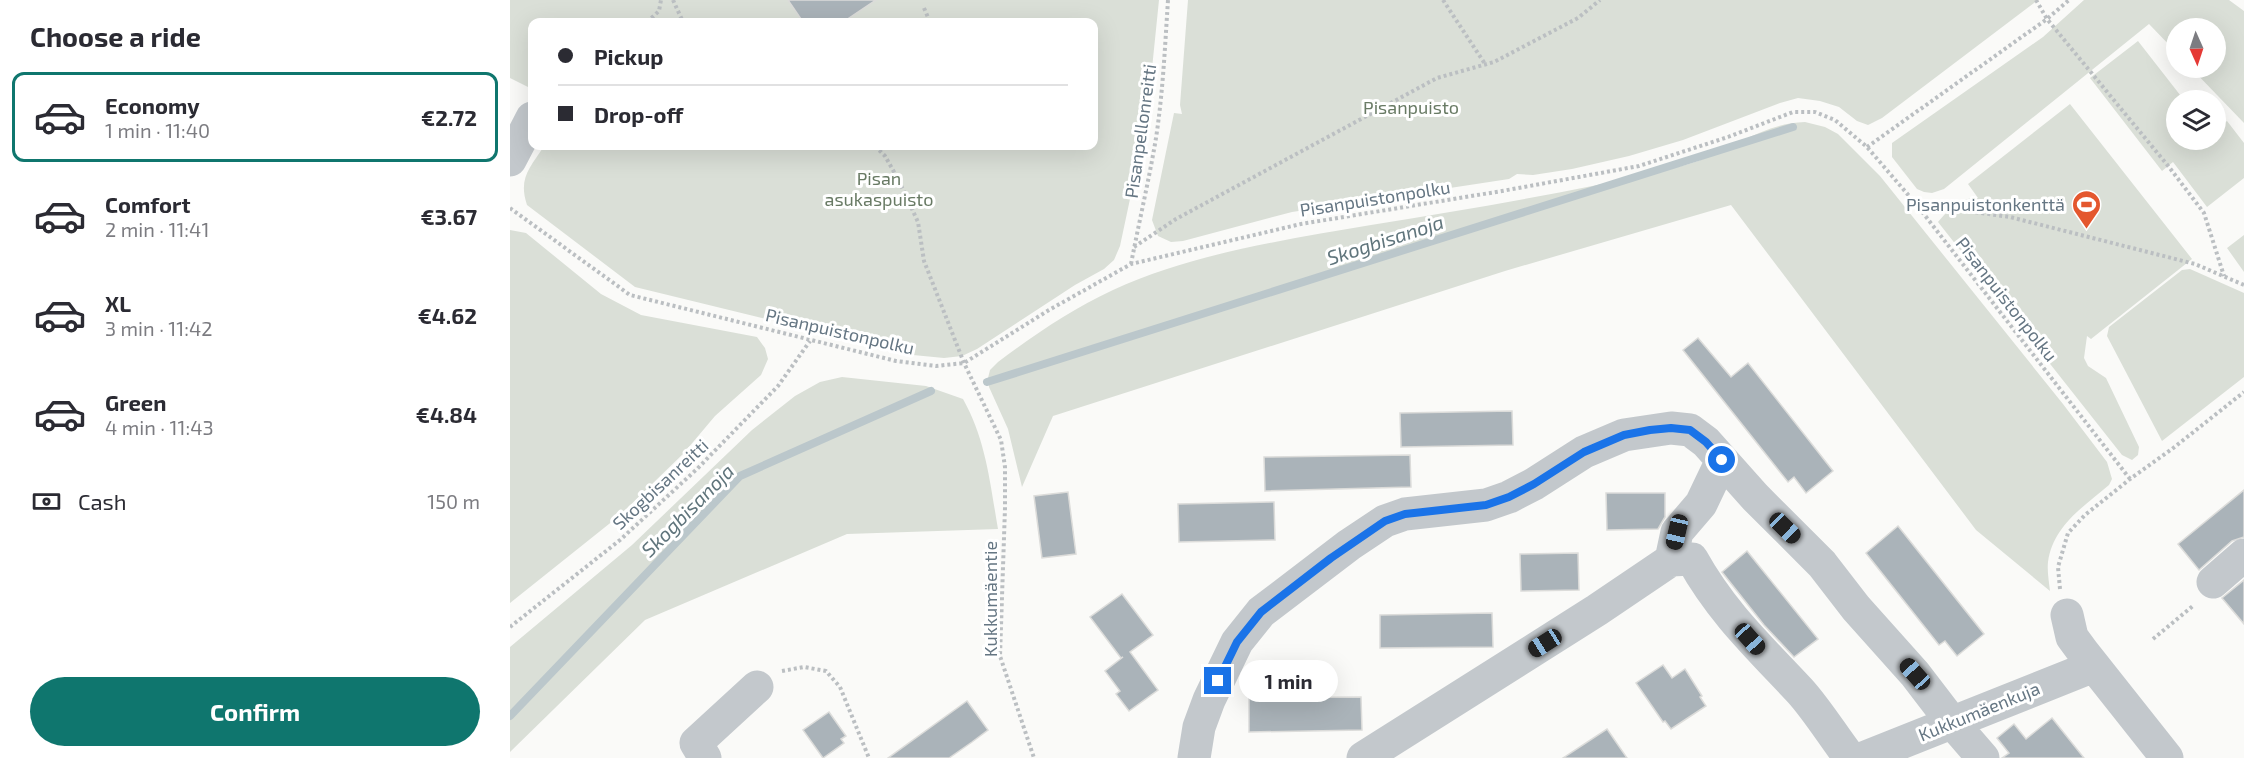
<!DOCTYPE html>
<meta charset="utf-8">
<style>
body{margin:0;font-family:"Exo 2",sans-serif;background:#f7f7f7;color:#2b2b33;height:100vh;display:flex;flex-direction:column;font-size:22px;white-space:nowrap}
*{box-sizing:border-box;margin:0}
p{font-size:20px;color:#7c7c81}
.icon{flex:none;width:33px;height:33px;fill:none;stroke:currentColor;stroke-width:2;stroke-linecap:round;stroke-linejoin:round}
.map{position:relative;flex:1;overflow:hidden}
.sheet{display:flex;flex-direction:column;background:#fff;width:510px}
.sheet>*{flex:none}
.hud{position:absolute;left:18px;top:18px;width:570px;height:132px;border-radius:12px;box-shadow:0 6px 24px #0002;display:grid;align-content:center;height:132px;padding:0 30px;background:#fff}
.needle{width:39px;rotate:177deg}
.tools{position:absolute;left:1656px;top:18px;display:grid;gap:12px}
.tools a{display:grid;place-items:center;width:60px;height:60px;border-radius:50%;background:#fff;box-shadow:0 6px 24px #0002;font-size:30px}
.end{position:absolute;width:27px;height:27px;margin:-14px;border:8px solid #1a73e8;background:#fff;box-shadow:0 0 0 3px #fff}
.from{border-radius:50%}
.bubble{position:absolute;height:42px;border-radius:21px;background:#fff;box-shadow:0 6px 24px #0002;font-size:20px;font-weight:700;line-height:42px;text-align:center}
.car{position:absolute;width:18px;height:36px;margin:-18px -9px;border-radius:8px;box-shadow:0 0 4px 2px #0007;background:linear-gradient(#222 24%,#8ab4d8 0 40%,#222 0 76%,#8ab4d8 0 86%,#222 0)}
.hud b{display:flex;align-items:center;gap:21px;height:57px;font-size:22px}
.hud b+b{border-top:2px solid #e1e1e2}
.hud i{width:15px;height:15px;background:#2b2b33}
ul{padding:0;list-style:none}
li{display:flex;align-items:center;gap:18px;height:90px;margin:0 12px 9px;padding:0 18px;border:3px solid transparent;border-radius:12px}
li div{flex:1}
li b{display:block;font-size:22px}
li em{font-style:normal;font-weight:700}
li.active{border-color:#0f766e}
li>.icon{width:54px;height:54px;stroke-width:1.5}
h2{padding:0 30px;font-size:27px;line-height:72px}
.pay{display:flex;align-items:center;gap:15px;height:66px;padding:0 30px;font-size:22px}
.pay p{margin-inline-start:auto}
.primary-button{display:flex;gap:12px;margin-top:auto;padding:12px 30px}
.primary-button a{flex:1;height:69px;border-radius:36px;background:#0f766e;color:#fff;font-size:24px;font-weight:700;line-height:69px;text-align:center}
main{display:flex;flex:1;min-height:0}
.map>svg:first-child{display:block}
</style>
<main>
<section class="sheet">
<h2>Choose a ride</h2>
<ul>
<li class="active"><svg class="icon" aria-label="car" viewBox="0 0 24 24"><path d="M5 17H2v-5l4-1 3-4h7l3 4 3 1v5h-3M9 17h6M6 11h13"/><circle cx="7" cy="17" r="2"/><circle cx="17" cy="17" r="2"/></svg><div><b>Economy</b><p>1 min · 11:40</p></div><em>€2.72</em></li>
<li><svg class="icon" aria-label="car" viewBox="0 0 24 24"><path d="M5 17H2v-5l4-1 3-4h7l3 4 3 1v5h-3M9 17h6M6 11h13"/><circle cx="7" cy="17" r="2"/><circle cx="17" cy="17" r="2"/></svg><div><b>Comfort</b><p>2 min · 11:41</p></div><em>€3.67</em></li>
<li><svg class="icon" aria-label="car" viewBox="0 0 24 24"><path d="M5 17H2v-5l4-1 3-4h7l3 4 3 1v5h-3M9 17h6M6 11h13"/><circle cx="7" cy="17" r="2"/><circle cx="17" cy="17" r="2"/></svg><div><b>XL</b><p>3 min · 11:42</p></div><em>€4.62</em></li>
<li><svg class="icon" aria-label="car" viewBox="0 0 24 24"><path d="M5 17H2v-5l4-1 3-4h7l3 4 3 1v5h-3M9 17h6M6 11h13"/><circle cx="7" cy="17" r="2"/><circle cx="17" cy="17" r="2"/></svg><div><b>Green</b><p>4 min · 11:43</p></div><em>€4.84</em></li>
</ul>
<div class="pay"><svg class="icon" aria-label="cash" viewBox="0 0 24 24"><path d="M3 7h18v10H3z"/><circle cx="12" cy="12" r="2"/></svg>Cash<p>150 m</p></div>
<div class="primary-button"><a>Confirm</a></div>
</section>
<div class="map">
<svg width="1734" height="758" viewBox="0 0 1734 758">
<rect width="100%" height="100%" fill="#fafaf8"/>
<path fill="#dadfd7" d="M 0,0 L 649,0 L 639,98 L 624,155 L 620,199 L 610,246 L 604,260 L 594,269 L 565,285 L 467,349 L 452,356 L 434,358 L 403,355 L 125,287 L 17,205 C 8,178 20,168 34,146 L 584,146 L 584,22 L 22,22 L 22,89 L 0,78 Z
M 678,0 L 1528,0 L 1372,118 L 1358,125 L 1347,121 L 1329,107 L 1310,101 L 1288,98 L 1270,103 L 1173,140 L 1119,156 L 1062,169 L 1023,175 L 1007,174 L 999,179 L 782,212 L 673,241 L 661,242 L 648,236 L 642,220 L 664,113 L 672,114 L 670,105 Z
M 1574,0 L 1719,0 L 1734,11 L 1734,123 L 1681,68 L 1706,68 L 1706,28 L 1666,28 L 1666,52 L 1639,24 L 1434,189 L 1422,193 L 1414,192 L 1407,189 L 1382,157 L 1382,143 L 1533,37 Z
M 1628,41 L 1674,100 L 1666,100 L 1666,140 L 1706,140 L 1706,129 L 1717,121 L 1734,143 L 1734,178 L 1697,207 L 1663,162 L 1652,171 L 1580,78 Z
M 1560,104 L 1682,259 L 1581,339 L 1577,336 L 1574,358 L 1578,366 L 1596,378 L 1629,447 L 1628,455 L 1622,460 L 1612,455 L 1428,222 C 1439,209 1450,197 1468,198 L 1458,184 Z
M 1295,122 L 1315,127 L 1328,134 L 1370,176 L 1553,404 L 1597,462 L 1602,479 L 1599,485 C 1573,507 1543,526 1538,562 C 1537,571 1539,582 1540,591 L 1466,530 L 1221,205 L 995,271 L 543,416 L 512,487 L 498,429 L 479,387 L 478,378 L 480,370 L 488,362 C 524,335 562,309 603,290 C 684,253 774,240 861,225 C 959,209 1058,193 1155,170 C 1169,167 1184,163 1198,157 C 1230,143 1259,123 1295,122 Z
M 0,230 L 16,233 L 91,294 L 131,315 L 247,337 L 255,348 L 258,359 L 251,375 L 205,416 L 173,454 L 109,516 L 0,603 Z
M 1734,235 L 1734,272 L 1717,248 Z
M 1680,269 L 1734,293 L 1734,377 L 1652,441 L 1597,336 L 1599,327 L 1672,270 Z
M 332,377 L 416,386 L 453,399 C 476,440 480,483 488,529 L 337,534 L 135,620 L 0,752 L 0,647 L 122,545 L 242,430 L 285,396 L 310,382 Z"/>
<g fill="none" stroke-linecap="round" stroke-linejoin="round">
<path stroke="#bbc7cb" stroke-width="8" d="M 477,382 L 1283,127
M 0,716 L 230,476 L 421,391"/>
</g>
<path fill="#aab3b9" stroke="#dcdcda" stroke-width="1.5" d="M 278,0 L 366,0 L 333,22 L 293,22 Z
M 1188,338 L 1221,377 L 1238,363 L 1323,471 L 1296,493 L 1284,477 L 1278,482 L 1173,350 Z
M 1002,411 L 1003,445 L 891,447 L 890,413 Z
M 900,455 L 901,487 L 755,491 L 754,457 Z
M 1734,490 L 1734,537 L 1722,541 L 1689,570 L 1668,544 Z
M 558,492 L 566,554 L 532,558 L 524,496 Z
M 1096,493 L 1155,493 L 1155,517 L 1148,529 L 1097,530 Z
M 764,502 L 765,540 L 669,542 L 668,504 Z
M 1388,526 L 1474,634 L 1447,656 L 1435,641 L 1429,645 L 1356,553 Z
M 1237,551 L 1308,639 L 1284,657 L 1254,625 L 1212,572 Z
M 1068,553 L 1069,590 L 1011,591 L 1010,554 Z
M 1734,580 L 1734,624 L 1712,598 Z
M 612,594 L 643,635 L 620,652 L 648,690 L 619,711 L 606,694 L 610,691 L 595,671 L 613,657 L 611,658 L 580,617 Z
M 982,613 L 983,647 L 870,648 L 870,615 Z
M 1153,665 L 1162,678 L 1175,669 L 1192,696 L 1190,697 L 1196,706 L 1161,729 L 1155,721 L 1153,722 L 1126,683 Z
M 851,697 L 852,730 L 739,732 L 739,698 Z
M 457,701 L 478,730 L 462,742 L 439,758 L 378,758 Z
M 319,712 L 336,736 L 331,739 L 334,743 L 313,758 L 293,730 Z
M 1542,718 L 1574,758 L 1492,758 L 1499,753 L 1487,738 L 1504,724 L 1516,739 Z
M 1097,729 L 1117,758 L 1053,758 Z"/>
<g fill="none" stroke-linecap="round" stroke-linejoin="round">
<path stroke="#bbbfc2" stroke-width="4" stroke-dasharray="3 3" stroke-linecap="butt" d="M 163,0 L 173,22
M 933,0 L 975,64
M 1526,0 L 1537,19 L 1659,167 L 1694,213 L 1714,276
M 414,8 L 420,22
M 137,22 L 149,11 L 151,0
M 365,146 L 375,156 L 388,179 L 408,222 L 414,261 L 454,363 L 491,440 L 495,467 L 495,508 L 490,656 L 524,758
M 1357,147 L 1537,19 L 1559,0
M 1406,204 L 1500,217 L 1685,264 L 1734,285
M 0,208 L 120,295 L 386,361 L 426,366 L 454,363 L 539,310 L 621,264 L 791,224 L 992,191 L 1129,166 L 1218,137 L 1283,112 L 1305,112 L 1325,120 L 1357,147 L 1406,204 L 1620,479
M 624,247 L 666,219 L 927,78 L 984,62 L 1068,18 L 1090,0
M 621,264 C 629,222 639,180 646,138 C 653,92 655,46 658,0
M 1550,589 L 1548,567 L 1558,533 L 1575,515 L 1620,479 L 1662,449 L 1734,392
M 0,627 L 110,540 L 187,469 L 268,386 L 300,341
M 1643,639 L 1684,605
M 272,671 L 294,667 L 316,671 L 330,687 L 359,758"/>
<path stroke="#c3c8cc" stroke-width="33" d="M 0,160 L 22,118
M 1161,560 L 1167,532 L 1191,504 L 1212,460
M 1703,582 L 1734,555
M 1557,615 L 1562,637 L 1573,652 L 1657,758
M 195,758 L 186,743 L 247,687
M 684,758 L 689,727 L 699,700 L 727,642 L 751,612 L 839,545 L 875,521 L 895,514 L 976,505 L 999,497 L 1024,484 L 1074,452 L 1114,435 L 1161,428 L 1180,430 L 1196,442 L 1245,497 L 1312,564 L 1346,608 L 1405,674 L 1441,721 L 1473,758
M 853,758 L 1087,610 L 1161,560 L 1182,559 C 1212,613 1249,647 1290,691 C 1308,711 1323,736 1340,758
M 1353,758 L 1584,666"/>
</g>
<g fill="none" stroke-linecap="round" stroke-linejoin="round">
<path stroke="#1a73e8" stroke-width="8" d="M 708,681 L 727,642 L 751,612 L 821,558 L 875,521 L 895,514 L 976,505 L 999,497 L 1024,484 L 1074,452 L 1114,435 L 1140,430 L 1161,428 L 1180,430 L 1196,442 L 1212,460"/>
</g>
<defs>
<symbol id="stadium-pin" viewBox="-11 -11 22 30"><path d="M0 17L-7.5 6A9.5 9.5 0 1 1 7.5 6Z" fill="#e4572e" stroke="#fff"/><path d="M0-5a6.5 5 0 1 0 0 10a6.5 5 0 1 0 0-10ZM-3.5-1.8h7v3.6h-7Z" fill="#fff"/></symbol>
</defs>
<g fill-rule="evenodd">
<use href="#stadium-pin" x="1560" y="188" width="33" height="45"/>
</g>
<g text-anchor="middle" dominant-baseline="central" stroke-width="6" stroke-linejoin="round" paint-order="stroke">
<g font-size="18" fill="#687a64" stroke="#fff">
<text x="901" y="107">Pisanpuisto</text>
<text x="369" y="178">Pisan<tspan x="369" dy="21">asukaspuisto</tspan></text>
</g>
<g font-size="18" fill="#657683" stroke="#fff">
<text transform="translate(630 131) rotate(-82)">Pisanpellonreitti</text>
<text transform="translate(865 198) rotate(-9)">Pisanpuistonpolku</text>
<text transform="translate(1497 299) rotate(52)">Pisanpuistonpolku</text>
<text transform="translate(330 331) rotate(13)">Pisanpuistonpolku</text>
<text transform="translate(150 484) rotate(-43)">Skogbisanreitti</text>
<text transform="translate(480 599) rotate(-90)">Kukkumäentie</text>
<text transform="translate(1469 711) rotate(-22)">Kukkumäenkuja</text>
</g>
<g font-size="18" fill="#657683" stroke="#fff" text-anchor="end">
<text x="1555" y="204">Pisanpuistonkenttä</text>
</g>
<g font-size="20" font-style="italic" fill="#60757c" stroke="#fff">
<text transform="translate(875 239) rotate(-18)">Skogbisanoja</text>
<text transform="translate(177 510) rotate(-45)">Skogbisanoja</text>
</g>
</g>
</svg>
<div class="tools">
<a><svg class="needle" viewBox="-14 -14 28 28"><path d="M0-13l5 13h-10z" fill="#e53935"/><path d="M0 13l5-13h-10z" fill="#7c7c81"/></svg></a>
<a><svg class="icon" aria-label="layers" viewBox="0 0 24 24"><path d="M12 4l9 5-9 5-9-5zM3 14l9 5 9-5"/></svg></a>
</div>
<i class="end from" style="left:1212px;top:460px"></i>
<i class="end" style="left:708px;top:681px"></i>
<div class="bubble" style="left:729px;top:660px;width:99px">1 min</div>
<i class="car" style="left:1275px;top:528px;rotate:134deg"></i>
<i class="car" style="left:1167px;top:532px;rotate:193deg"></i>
<i class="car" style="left:1240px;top:639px;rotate:138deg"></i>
<i class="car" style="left:1035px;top:643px;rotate:238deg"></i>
<i class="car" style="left:1405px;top:674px;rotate:318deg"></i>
<div class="hud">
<b><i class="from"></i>Pickup</b>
<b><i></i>Drop-off</b>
</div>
</div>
</main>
